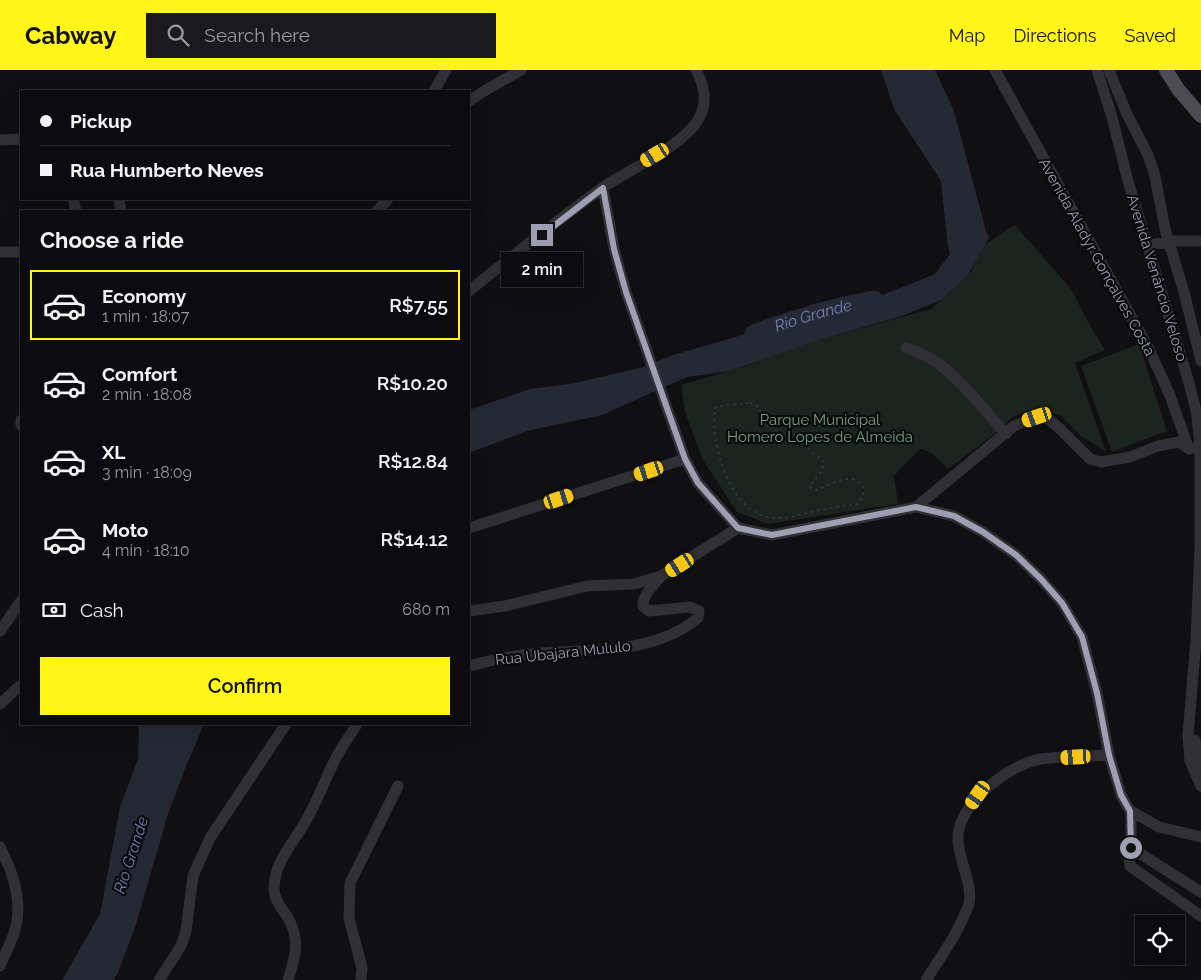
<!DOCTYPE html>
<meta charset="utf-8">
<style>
body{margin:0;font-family:Raleway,sans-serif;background:#1a191b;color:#f1f3f6;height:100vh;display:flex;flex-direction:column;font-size:19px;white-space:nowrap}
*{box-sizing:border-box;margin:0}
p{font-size:16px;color:#9a9b9d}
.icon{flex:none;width:28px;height:28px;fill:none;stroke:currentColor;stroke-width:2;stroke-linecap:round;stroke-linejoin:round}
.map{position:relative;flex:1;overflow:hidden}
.side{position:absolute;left:20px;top:140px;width:450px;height:515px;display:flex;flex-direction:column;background:#0c0b0d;border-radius:0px;box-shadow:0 5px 20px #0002,0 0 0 1px #2c2b2e}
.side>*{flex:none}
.hud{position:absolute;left:20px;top:20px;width:450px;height:110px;border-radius:0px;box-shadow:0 5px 20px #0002,0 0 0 1px #2c2b2e;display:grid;align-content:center;height:110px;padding:0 20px;background:#0c0b0d}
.controls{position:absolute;left:1135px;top:845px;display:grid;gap:10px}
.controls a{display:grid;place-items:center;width:50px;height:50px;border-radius:0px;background:#0c0b0d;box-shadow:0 5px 20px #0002,0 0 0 1px #2c2b2e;font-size:25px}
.end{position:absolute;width:22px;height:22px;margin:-11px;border:6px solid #9f9fb3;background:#111;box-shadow:0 0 0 2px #111}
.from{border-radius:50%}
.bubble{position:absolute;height:35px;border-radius:0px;background:#0c0b0d;box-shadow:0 5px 20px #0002,0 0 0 1px #2c2b2e;font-size:16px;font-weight:600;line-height:35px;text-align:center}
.car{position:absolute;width:15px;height:30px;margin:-15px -8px;border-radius:6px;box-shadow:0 0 4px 1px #0007;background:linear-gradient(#f5c518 24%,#345 0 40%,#f5c518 0 76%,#345 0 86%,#f5c518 0)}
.hud b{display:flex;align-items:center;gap:18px;height:48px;font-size:19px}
.hud b+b{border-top:1px solid #2c2b2e}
.hud i{width:12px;height:12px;background:#f1f3f6}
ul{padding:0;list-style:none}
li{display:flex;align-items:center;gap:15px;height:70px;margin:0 10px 8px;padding:0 10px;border:2px solid transparent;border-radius:0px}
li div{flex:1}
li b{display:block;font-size:19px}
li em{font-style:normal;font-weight:600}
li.current{border-color:#fff519}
li>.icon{width:45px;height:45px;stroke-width:1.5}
h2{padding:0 20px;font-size:22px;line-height:60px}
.pay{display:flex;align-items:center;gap:12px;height:55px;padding:0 20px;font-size:19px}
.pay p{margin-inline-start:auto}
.button{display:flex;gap:10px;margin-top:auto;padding:10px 20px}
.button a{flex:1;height:58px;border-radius:0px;background:#fff519;color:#111;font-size:20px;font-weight:600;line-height:58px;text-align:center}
header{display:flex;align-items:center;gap:30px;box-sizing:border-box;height:70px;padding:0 25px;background:#fff519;color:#111}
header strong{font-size:24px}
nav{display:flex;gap:28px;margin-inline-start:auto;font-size:18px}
.search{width:350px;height:45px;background:#1a191b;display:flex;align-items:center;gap:12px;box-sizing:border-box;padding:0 18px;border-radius:0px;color:#9a9b9d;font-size:19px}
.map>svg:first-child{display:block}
</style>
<header>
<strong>Cabway</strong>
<div class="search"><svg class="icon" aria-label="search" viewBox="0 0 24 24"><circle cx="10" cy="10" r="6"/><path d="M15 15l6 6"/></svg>Search here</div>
<nav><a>Map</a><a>Directions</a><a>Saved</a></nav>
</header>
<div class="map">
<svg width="1201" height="910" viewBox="0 0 1201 910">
<rect width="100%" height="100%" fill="#100f11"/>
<path fill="#1b241e" d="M 1015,155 L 1071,219 L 1087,250 L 1105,280 L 1075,293 L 1106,382 L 1081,366 L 1061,346 L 1038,338 L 1014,346 L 993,365 L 948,399 L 930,382 L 920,379 L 894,406 L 898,434 L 768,454 L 737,442 L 703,390 L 685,342 L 681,315 L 745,296 L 789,278 L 931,239 L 971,202 L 981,177 Z
M 1139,274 L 1167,361 L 1112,382 L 1081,296 Z"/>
<path fill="#252935" d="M 881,0 L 935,0 L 954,41 L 986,161 L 989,167 L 968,205 L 941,230 L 902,246 L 812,272 L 729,301 L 687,307 L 602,345 L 527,361 L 469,383 L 469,340 L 530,319 L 570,314 L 644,297 L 673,285 L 888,223 L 935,204 L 950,184 L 948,177 L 941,111 L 895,41 Z
M 139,654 L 204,654 L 184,701 L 168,744 L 136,854 L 118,903 L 113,910 L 62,910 L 100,844 L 120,737 L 138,689 Z"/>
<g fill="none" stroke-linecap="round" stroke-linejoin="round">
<path stroke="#252935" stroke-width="19" id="s1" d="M 754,264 C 793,249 833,237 874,230"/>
<path stroke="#36363d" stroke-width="2" stroke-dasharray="2.5 4" stroke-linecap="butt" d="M 750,333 L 759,337 L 765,357 L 777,352 L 783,353 L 809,379 L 824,392 L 822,401 L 809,417 L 816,420 C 828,416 848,402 860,413 C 868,419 862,427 858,434 C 847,435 835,437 824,439 C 809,442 794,448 779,448 C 731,450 710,376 715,338 L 725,335 Z"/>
<path stroke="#313036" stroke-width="11" d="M 995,0 L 1148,277 L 1169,323 L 1189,379
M 1097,0 L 1112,47 L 1128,111 L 1189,313 L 1197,345 L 1200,378 L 1200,476 L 1196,570 L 1188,665 L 1190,691 L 1201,716
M 1109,0 L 1126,42 L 1148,85 L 1155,106 L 1165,159 L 1184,222 L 1201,291
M 434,21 L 446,0
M 469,31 L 486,20 L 521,0
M 0,70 L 21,69
M 603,118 L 614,179 L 626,222 L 685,389 L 698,413 L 738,458 L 772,465 L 916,437 L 954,446 L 983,462 L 1016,485 L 1041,509 L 1062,533 L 1082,567 L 1097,623 L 1109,685 L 1121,725 L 1127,736 L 1131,741 L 1159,757 L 1201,767
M 73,129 L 76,141
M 119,129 L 121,141
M 377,141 L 388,129
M 1148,175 L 1176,171 L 1201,171
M 0,182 L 21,182
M 469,221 C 512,186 557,151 602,118 C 628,100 683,76 698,50 C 708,33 705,17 696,0
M 906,278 C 912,280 918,282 924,285 C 954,299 983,339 1006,364
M 21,350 L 21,355
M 916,437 L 1014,356 L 1037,347 L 1047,348 L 1058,357 L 1090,389 L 1101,392 L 1130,387 L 1158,376 L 1179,372 L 1189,379 L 1192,378
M 469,458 L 685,389
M 469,541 L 505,536 L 587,516 L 634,514 L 661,506 L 738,458
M 0,561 L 21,531
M 469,596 C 492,590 516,585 540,583 C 594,579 654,584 698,548 L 699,541 L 690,537 L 649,541 L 643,536 C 642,525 654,515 661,506
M 0,634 L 21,615
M 1195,670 L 1198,687 L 1201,695
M 1131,741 L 1131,778 L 1129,788 L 1130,796 L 1201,846
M 0,777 C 12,800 22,830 16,856 C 13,870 5,883 0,896
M 1131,778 L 1201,822
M 159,910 L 181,876 L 186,861 L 193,806 L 210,768 L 286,654
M 288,910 C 294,891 300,873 291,854 C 286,841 273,832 274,817 C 275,790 295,771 307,749 C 318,730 325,709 335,690 C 341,677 350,666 357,654
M 361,910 L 362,898 L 349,848 L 350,813 L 398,716
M 926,910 C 939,889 954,870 963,848 C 965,843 968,838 969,834 C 973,811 957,789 958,766 C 960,732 1010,694 1041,689 C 1063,686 1087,686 1109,685"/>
<path stroke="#4d4c55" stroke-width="14" d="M 1166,0 L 1178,19 L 1201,46"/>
</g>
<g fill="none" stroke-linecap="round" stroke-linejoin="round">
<path stroke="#9f9fb3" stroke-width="6" d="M 542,165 L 603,118 L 614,179 L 626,222 L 685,389 L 698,413 L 738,458 L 772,465 L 916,437 L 954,446 L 983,462 L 1016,485 L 1041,509 L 1062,533 L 1082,567 L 1097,623 L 1109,685 L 1121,725 L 1130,741 L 1131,778"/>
</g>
<g text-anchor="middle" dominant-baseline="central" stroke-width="4.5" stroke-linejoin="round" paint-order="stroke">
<g font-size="15" fill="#9f9fb3" stroke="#0b0a0c">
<text transform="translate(1097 187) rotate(61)">Avenida Aladyr Gonçalves Costa</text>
<text transform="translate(1157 208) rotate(73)">Avenida Venâncio Veloso</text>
<text transform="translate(563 583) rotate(-6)">Rua Ubajara Mululo</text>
</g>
<g font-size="15" fill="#74a184" stroke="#0b0a0c">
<text x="820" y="350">Parque Municipal<tspan x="820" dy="17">Homero Lopes de Almeida</tspan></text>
</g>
<g font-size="16" font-style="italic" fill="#7281b3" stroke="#0b0a0c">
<text stroke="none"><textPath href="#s1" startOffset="62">Rio Grande</textPath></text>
<text transform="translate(131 785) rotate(-72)">Rio Grande</text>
</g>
</g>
</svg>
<div class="controls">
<a><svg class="icon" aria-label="locate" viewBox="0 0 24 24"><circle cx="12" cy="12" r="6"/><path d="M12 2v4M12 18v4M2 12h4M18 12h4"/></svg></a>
</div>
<i class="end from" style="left:1131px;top:778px"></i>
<i class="end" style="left:542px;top:165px"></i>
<div class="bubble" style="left:501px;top:182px;width:82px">2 min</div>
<i class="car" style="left:655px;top:85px;rotate:239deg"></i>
<i class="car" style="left:1037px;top:347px;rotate:251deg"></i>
<i class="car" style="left:649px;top:401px;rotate:252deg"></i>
<i class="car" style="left:559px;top:429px;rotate:72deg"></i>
<i class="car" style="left:680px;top:495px;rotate:238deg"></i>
<i class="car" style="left:1076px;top:687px;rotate:267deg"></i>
<i class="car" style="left:978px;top:725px;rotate:215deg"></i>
<div class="hud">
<b><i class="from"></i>Pickup</b>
<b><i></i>Rua Humberto Neves</b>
</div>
<section class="side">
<h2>Choose a ride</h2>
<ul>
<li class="current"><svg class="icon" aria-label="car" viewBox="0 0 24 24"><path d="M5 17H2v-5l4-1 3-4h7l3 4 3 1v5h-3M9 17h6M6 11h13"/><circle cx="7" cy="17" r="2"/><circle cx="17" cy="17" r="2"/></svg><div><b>Economy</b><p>1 min · 18:07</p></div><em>R$7.55</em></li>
<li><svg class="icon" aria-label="car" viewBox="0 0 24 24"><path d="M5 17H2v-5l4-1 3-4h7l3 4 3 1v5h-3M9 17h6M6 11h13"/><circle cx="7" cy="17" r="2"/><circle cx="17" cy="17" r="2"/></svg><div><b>Comfort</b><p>2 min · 18:08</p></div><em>R$10.20</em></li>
<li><svg class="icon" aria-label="car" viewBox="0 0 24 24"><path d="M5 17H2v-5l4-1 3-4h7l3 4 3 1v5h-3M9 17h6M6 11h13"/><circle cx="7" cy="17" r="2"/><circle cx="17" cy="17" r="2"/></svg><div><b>XL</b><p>3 min · 18:09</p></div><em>R$12.84</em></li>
<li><svg class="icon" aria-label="car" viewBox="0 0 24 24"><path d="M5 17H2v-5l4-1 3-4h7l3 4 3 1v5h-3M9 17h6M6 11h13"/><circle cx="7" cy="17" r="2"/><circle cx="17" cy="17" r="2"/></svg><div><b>Moto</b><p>4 min · 18:10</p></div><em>R$14.12</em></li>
</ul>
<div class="pay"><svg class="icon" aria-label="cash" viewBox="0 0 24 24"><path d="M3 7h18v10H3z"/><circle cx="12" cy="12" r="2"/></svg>Cash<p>680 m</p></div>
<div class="button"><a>Confirm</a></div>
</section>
</div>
